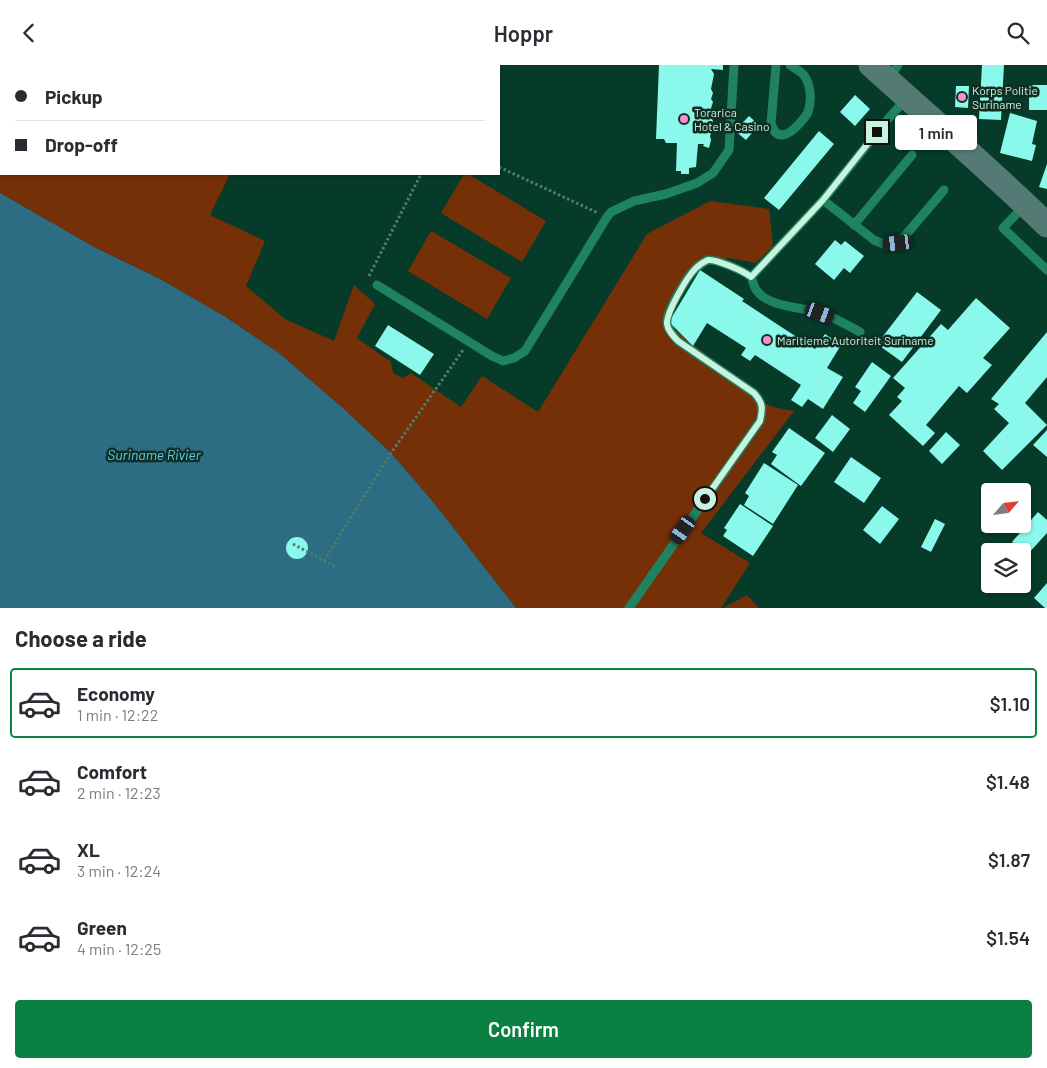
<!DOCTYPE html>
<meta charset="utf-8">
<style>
body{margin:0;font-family:Barlow,sans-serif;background:#f2f2f3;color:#2b2b33;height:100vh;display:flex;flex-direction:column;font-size:19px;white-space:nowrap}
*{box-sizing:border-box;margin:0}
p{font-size:16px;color:#7c7c81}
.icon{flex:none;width:28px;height:28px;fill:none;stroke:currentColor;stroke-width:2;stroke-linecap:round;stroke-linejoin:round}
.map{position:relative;height:543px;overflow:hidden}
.drawer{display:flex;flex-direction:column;background:#fff;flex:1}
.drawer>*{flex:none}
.top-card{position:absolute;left:0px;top:0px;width:500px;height:110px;box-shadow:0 1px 4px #0004;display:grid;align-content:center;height:110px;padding:0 15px;background:#fff}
.needle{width:32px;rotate:62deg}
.tools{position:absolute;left:981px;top:418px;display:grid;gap:10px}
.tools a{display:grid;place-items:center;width:50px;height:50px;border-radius:5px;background:#fff;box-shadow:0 1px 4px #0004;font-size:25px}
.end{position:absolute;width:22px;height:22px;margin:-11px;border:6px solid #c8f3df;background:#111;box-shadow:0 0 0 2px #111}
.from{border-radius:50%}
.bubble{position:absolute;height:35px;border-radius:5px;background:#fff;box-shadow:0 1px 4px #0004;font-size:16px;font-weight:600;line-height:35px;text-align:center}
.car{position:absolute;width:15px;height:30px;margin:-15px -8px;border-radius:6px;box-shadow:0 0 4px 1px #0007;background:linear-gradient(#222 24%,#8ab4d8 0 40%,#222 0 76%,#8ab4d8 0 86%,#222 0)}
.top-card b{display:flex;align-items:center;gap:18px;height:48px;font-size:19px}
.top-card b+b{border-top:1px solid #e1e1e2}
.top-card i{width:12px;height:12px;background:#2b2b33}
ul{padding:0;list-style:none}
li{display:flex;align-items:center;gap:15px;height:70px;margin:0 10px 8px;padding:0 5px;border:2px solid transparent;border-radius:5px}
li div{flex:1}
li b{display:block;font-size:19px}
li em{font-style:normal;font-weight:600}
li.on{border-color:#0b8043}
li>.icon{width:45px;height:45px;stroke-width:1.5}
h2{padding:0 15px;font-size:22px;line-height:60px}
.cta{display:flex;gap:10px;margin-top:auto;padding:10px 15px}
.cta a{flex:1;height:58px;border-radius:5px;background:#0b8043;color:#fff;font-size:20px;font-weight:600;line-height:58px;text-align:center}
header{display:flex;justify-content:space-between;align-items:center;height:65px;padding:0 15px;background:#fff;font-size:22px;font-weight:600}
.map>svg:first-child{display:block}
</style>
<header><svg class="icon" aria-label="back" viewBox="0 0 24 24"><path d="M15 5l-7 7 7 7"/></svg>Hoppr<svg class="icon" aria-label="search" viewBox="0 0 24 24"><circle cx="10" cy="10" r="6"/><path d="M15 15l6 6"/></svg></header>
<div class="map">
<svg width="1047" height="543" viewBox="0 0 1047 543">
<rect width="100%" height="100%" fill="#063b29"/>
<path fill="#753008" d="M 0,0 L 282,0 L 282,1 L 1,1 L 1,109 L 230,109 L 210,150 L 265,176 L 246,221 L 285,254 L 334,276 L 354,220 L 375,239 L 357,273 L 391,297 L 393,308 L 403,313 L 411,308 L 461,342 L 482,311 L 538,347 L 647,169 L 710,136 L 769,144 L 773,181 L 756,198 L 730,193 L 696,199 L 669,236 L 674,264 L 736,314 L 759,335 L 773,342 L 794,346 L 701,468 L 750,498 L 721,543 L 516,543 L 434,438 L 391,388 L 344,344 L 279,288 L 224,251 L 160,214 L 96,183 L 0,128 Z
M 464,109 L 468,109 L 546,156 L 522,197 L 441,148 Z
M 431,166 L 511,213 L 487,254 L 408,206 Z
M 747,530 L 759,543 L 723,543 Z"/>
<path fill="#2d6d84" d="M 0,128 L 96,183 L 160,214 L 224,251 L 279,288 L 344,344 L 391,388 L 434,438 L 516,543 L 0,543 Z"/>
<path fill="#8af8ea" d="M 659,0 L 723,0 L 723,5 L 711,4 L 714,9 L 711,24 L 713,28 L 711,34 L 713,37 L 711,43 L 713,46 L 711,52 L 713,56 L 711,61 L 712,66 L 710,71 L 711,75 L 709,83 L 703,81 L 704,79 L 698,79 L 696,102 L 689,103 L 689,109 L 681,109 L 681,106 L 676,106 L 677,78 L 666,78 L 664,74 L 656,74 Z
M 982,0 L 1004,0 L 1001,55 L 979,54 Z
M 1029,20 L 1047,20 L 1047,45 L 1029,45 Z
M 956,21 L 969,21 L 968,43 L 955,42 Z
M 855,30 L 870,44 L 855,61 L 840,47 Z
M 1010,48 L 1037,56 L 1032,79 L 1036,80 L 1032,96 L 1000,88 Z
M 749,51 L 759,60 L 746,75 L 735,66 Z
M 819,66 L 834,79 L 779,145 L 764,133 Z
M 1047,99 L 1047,124 L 1039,122 Z
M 835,175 L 841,180 L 845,176 L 864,191 L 850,208 L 844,203 L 834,215 L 815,199 Z
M 700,205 L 744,234 L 742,236 L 815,284 L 825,269 L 841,280 L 827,303 L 843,312 L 823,344 L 808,334 L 802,342 L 791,335 L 801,320 L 755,290 L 750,296 L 741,290 L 746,283 L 707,258 L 693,281 L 669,257 Z
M 917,227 L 941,245 L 902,297 L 877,279 Z
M 976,233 L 1010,263 L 983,293 L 992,300 L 967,328 L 959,321 L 926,360 L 935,368 L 923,381 L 889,350 L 902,336 L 897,332 L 905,323 L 893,313 L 941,259 L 948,265 Z
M 388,260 L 434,289 L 420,310 L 375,281 Z
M 1047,267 L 1047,312 L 1025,338 L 1047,360 L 1002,405 L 983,386 L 1009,358 L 994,344 L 999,339 L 991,334 Z
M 872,297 L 891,311 L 865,347 L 853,338 L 861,326 L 855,322 Z
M 832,350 L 850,364 L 833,387 L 815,373 Z
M 789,363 L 825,388 L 801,421 L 771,399 L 777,390 L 772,387 Z
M 1047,365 L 1047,392 L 1033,380 Z
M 946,367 L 960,380 L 942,399 L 929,386 Z
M 851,392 L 881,413 L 864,438 L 834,417 Z
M 764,398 L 798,420 L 773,459 L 744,440 L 749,431 L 745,428 Z
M 740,439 L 773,461 L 753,491 L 723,471 L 727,465 L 724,463 Z
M 882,441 L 899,454 L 880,479 L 863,465 Z
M 1038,447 L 1047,455 L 1047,468 L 1027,490 L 1012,477 Z
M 935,454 L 945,459 L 931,487 L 921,482 Z
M286 483a11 11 0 1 1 22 0a11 11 0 1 1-22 0Z
M 1047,518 L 1047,543 L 1045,543 L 1034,533 Z"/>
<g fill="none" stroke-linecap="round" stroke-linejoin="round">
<path stroke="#4d7e6c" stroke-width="3" stroke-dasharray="2.5 2.5" stroke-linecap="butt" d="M 499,102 L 598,148
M 369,211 L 421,109
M 293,479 L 336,502
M 324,496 L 391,388 L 463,285"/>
<path stroke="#1f8260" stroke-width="9" d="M 776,0 L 771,58 C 776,77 789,70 799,59 C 802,55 806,52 808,47 C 812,35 811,19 803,9 C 800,6 794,3 790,0
M 890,13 L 898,0
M 823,135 L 874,175 L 886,180 L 898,179 L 944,125
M 1025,140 L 1003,163 L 1047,205
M 854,160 L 912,90
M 751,212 C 753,216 754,223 757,226 C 770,243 803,242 822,248 C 835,253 847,260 860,267
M 377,220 L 492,291 L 503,296 L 514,293 L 525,286 L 607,152 L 611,147 L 634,136 L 666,129 L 697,118 L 713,108 L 729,85 L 734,0
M 629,543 L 760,356 C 763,343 763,338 754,328 L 678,276 C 674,271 668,265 667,259 C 665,248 687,212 695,204 C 699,200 703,197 708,195 C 717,194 744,206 751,212 L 823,135 L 888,54 L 906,34"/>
<path stroke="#547a75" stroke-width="25" d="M 871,0 C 930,53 990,105 1047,160"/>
</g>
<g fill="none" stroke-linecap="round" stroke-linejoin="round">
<path stroke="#c8f3df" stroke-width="6" d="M 705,434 L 760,356 C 763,343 763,338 754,328 L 678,276 C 673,271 668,266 667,259 C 666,248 687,212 695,204 C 699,200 703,197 708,195 C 716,194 744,206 751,212 L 823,135 L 877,67"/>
</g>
<g fill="#f790cd" stroke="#112e22" stroke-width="2">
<circle cx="962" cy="32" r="5"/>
<circle cx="684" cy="54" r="5"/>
<circle cx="767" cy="275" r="5"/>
</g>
<g text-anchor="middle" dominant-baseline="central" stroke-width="5" stroke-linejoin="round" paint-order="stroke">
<g font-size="12" fill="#c8f3df" stroke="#112e22" text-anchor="start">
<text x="972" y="25">Korps Politie<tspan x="972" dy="14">Suriname</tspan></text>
<text x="694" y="47">Torarica<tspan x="694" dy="14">Hotel &amp; Casino</tspan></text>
<text x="777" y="275">Maritieme Autoriteit Suriname</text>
</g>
<g font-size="14" font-style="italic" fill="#56d0fa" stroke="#112e22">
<text x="154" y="389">Suriname Rivier</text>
</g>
</g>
</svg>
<div class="tools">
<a><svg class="needle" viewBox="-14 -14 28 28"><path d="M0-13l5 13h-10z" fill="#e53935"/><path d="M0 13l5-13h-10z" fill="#7c7c81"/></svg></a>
<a><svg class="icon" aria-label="layers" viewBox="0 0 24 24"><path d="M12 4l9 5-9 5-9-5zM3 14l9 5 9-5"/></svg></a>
</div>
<i class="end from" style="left:705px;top:434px"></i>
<i class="end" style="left:877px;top:67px"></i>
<div class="bubble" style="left:895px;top:50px;width:82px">1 min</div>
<i class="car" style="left:898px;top:178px;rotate:263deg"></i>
<i class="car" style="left:820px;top:248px;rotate:111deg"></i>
<i class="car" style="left:683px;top:465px;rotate:215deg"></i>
<div class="top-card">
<b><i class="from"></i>Pickup</b>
<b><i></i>Drop-off</b>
</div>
</div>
<section class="drawer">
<h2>Choose a ride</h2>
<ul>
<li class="on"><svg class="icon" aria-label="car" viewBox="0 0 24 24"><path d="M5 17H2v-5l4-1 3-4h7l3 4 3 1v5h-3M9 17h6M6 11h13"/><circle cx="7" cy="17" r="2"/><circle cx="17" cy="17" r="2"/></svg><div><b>Economy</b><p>1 min · 12:22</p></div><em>$1.10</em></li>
<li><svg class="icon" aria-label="car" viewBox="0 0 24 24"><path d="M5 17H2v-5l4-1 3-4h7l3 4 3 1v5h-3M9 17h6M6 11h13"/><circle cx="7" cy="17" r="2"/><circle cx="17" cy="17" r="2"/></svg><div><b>Comfort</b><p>2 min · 12:23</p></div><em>$1.48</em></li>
<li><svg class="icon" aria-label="car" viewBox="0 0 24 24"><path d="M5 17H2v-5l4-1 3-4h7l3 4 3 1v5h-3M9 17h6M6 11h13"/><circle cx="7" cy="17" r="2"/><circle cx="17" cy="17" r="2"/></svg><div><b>XL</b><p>3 min · 12:24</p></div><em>$1.87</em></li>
<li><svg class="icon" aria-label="car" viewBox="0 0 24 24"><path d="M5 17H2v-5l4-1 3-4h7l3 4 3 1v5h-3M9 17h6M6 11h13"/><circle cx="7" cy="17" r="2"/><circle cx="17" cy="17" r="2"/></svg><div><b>Green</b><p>4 min · 12:25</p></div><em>$1.54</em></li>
</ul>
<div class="cta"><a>Confirm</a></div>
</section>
